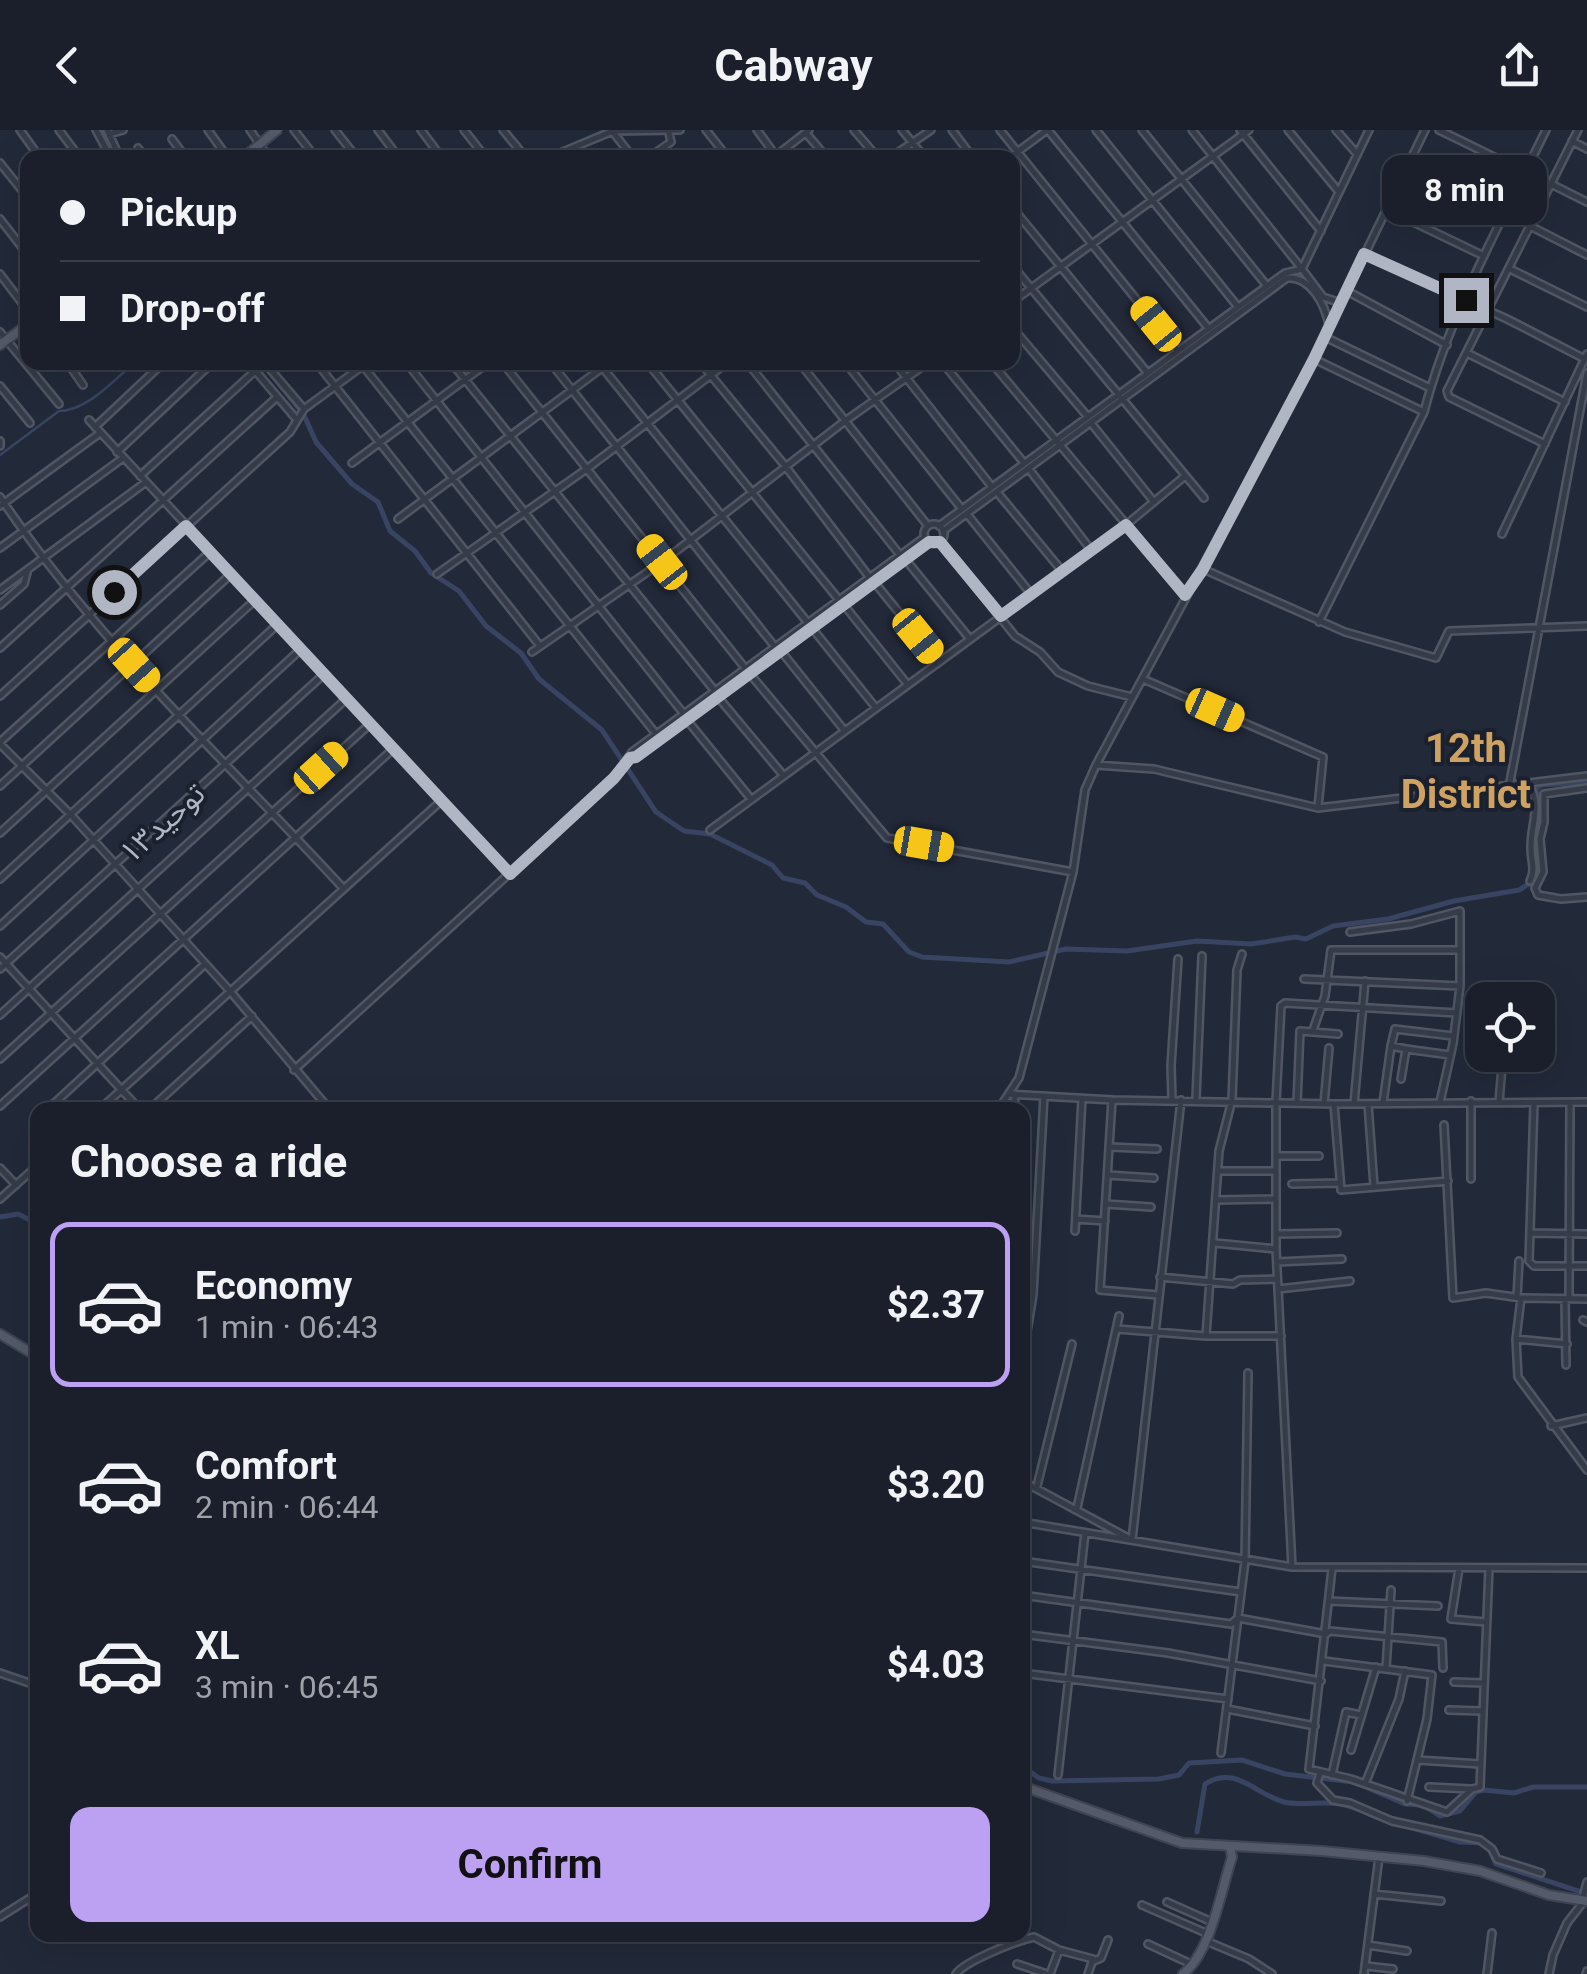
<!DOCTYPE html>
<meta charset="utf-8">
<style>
body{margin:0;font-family:Roboto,"Noto Sans Arabic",sans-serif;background:#272c37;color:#f1f3f6;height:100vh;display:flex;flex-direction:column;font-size:38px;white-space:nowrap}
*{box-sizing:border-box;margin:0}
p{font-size:32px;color:#9fa2a9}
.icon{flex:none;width:55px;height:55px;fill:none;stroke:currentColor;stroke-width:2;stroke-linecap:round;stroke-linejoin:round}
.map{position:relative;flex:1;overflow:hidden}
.side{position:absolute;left:30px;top:972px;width:1000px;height:840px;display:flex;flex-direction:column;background:#1a1f2b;border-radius:20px;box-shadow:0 10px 40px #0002,0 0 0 2px #383d47}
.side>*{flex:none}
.top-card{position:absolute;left:20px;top:20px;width:1000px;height:220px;border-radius:20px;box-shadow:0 10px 40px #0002,0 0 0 2px #383d47;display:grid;align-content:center;height:220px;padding:0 40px;background:#1a1f2b}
.fabs{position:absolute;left:1465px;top:852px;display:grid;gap:20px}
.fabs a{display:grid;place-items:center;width:90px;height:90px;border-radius:20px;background:#1a1f2b;box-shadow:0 10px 40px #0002,0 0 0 2px #383d47;font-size:50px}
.end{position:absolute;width:45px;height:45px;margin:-22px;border:12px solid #b1b6c5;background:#111;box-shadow:0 0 0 5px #111}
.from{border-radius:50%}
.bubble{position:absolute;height:70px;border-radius:20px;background:#1a1f2b;box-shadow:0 10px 40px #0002,0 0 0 2px #383d47;font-size:32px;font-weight:700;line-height:70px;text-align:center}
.car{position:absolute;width:30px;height:60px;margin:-30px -15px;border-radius:12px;box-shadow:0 0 8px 2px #0007;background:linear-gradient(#f5c518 24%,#345 0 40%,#f5c518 0 76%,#345 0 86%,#f5c518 0)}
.top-card b{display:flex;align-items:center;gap:35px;height:95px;font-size:38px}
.top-card b+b{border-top:2px solid #383d47}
.top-card i{width:25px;height:25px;background:#f1f3f6}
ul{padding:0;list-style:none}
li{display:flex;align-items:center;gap:30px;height:165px;margin:0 20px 15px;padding:0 20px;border:5px solid transparent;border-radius:20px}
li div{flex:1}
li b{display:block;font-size:38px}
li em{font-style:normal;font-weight:700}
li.active{border-color:#bca0f2}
li>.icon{width:90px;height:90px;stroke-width:1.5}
h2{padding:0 40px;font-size:45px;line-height:120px}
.primary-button{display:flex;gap:20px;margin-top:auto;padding:20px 40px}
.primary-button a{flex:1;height:115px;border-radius:20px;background:#bca0f2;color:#111;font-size:40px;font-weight:700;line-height:115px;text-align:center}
header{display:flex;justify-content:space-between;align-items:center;height:130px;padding:0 40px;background:#1a1f2b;font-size:45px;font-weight:700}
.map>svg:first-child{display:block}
</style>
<header><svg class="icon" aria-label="back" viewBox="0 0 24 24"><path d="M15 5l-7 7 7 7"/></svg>Cabway<svg class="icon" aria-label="share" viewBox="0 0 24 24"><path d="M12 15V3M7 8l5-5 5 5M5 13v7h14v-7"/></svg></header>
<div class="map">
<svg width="1587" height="1844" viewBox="0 0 1587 1844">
<rect width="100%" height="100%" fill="#222939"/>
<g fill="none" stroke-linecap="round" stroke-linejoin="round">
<path stroke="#394462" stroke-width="2.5" d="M 0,325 L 59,281 C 87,281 114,250 135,232"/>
<path stroke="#394462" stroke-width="5" d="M 102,0 L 117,28
M 261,232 L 304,285 L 316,312 L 352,354 L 378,372 L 390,401 L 415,421 L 431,443 L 459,461 L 486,496 L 521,523 L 539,549 L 602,600 L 656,682 L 684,701 L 710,704 L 772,735 L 783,748 L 805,753 L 817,765 L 846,777 L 866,792 L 883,794 L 909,822 L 922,827 L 1009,832 L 1066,819 L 1127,821 L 1197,811 L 1251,814 L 1295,807 L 1306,809 L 1333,796 L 1388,789 L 1454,771 L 1519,760 L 1537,749 L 1535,715 L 1540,681 L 1536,659 L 1542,655 L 1587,652
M 0,1087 L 18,1084 L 38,1094
M 38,1209 L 35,1218 L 38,1221
M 1022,1636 L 1039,1648 L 1052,1651 L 1159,1649 L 1179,1645 L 1189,1633 L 1242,1630 L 1285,1644 L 1354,1652 L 1405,1674 L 1423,1675 L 1440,1686 L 1460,1681 L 1476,1662 L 1484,1660 L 1514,1663 L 1533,1657 L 1587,1657
M 1406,1696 L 1460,1712 L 1483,1713
M 1197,1702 L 1205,1654 C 1236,1634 1256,1665 1284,1672 C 1302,1676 1321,1671 1339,1674 C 1357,1676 1373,1688 1391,1692
M 1490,1721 L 1496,1734 L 1587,1764"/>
<defs>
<path id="minor" d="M 20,0 L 40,28
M 59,0 L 80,28
M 96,0 L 111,28
M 107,0 L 120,28
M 208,0 L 228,28
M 250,0 L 269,28
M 294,0 L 316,28
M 335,0 L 357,28
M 378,0 L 399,28
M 421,0 L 442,28
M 464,0 L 486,28
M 503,0 L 526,28
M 706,0 L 728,28
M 757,0 L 776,26
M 854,0 L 878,28
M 902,0 L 925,28
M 952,0 L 973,28
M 1000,0 L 1177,220
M 1048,0 L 1209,199
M 1096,0 L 1238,177
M 1142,0 L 1267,156
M 1192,0 L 1302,139 L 1369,0
M 1240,0 L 1321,101
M 1288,0 L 1339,62
M 1336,0 L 1357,24
M 1439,0 L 1525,42
M 613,2 L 633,28
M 806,3 L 827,28
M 109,4 L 123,0
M 172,9 L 186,28
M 1572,11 L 1587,19
M 138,18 L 146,28
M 571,19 L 578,28
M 548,28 L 613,1 L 680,0
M 648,28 L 671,12 L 669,3
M 773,28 L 809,0
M 890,28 L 931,0
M 1009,28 L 1047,0
M 0,33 L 28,68
M 1406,38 L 1505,84
M 1551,54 L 1587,72
M 1012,77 L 1146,241
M 1386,79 L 1484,126
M 0,89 L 28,125
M 1530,96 L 1587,125
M 1364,124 L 1507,189 L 1585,229
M 1012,135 L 1204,368
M 1510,139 L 1587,177
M 0,144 L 28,181
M 1347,161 L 1447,215
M 1012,172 L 1249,0
M 1012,197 L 1088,287
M 0,202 L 59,274
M 1325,207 L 1430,258
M 1467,223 L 1565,272
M 1314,229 L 1424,282
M 67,232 L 83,255
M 106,232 L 107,235
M 248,232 L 297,290
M 264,232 L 304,279
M 316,232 L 540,516
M 406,232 L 683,583
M 451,232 L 714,560
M 502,232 L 745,538 L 887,708 L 1073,742
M 550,232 L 775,517
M 598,232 L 808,493
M 647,232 L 839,470
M 700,232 L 786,337 L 870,448
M 747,232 L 900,425
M 799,232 L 928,396
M 845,232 L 961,378
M 894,232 L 992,357
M 942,232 L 1024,333
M 991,232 L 1185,465
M 363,236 L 656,604
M 0,256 L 30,293
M 89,290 L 508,743
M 1091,293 L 1154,372
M 95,297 L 164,232
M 0,311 L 0,316
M 1545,314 L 1449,267 L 1447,261 L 1578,0
M 117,322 L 213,232
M 352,333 L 489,232
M 1029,339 L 1091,420
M 140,346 L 255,241
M 997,362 L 1062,441
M 0,367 C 97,512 226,631 343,758
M 0,376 L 100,303
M 967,384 L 1031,464
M 398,389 L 610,232
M924 404a10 10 0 1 1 20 0a10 10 0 1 1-20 0Z
M 939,396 L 1285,143 L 1302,139 L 1323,167 L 1341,173
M 943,401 L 1287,148 C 1311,146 1325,175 1329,195
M 1502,404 L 1587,224
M 940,412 L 1015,506 L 1040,522 L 1058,542 L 1088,556 L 1132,567
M 0,418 L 123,328
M 906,430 L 970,509
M 1203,439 L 1345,502 L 1436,528 L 1449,501 L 1587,496
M 437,444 L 588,338 L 728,232
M 875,453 L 939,532
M 0,460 L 146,352
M 0,475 L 24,454 L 28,439
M 844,475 L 908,555
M 1319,492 L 1424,282 C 1449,185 1502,90 1546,0
M 812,498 L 876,578
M 0,518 L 276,268
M 781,521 L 844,600
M 532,522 L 662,432 L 845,291 L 929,232
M 1143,549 L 1323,627 L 1318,677
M 0,566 L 290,302 L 304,279 L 368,232
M 718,567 L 783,645
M 687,590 L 751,669
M 0,612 L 209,423
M 0,614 L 71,685 L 230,861 L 330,980
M 630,628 L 637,627 L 929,412
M 1096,635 L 1154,639 L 1318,678 L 1587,646
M 1529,655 C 1542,676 1530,697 1531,719 C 1531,731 1536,739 1530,751
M 0,656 L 231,444
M 1509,657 L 1587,243
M 1587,658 L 1544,664 L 1544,692 L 1540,709 L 1543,742 L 1535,758 L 1538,765 L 1561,769 L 1587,767
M 710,700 L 1126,395 L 1185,346
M 0,703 L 255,470
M 0,749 L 277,495
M 0,796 L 300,520
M 1350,802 L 1411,794 L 1460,781 L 1460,856 L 1453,914 L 1440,972
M 0,827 L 140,980
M 0,839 L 323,545
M 1304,849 L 1460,856
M 0,885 L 346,569
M 1313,900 L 1325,866 L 1331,820 L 1459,820
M 1391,916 L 1395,899 L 1453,906
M 0,929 L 370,594
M 294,940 L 614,648 L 632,622 L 925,407
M 1401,949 L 1406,919 L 1450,925
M 1009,964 L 1112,970 L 1334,974 L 1587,972
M 1196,968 L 1202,826
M 1172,969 L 1171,936 L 1178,829
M 1112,970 L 1100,1160 L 1158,1165
M 1471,971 L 1471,1049
M 1499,972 L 1503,925
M 1297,973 L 1300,901 L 1338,904
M 1383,973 L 1391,916 L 1406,919
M 1534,973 L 1529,1131 L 1534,1136 L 1587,1136
M 1324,974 L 1329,918
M 1334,974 L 1341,1060 L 1448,1051
M 1354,974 L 1365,851
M 1368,974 L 1374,1056
M 0,976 L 393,619
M 47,980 L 205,834
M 99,980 L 441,671
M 149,980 L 252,886
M 998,980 L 1019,948 L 1073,742 L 1085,660 L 1096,635 L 1314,229 L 1425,0
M 1014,980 L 1015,964
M 37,989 L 38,989
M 1444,995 L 1453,1168 L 1486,1163 L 1521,1168 L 1587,1169
M 1110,1017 L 1157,1019
M 1277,1026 L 1319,1026
M 0,1038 L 16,1055
M 1218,1041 L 1276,1041
M 1108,1045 L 1154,1048
M 1292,1054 L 1339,1053
M 0,1069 L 38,1035
M 1217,1070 L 1276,1069
M 1106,1074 L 1151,1077
M 1076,1089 L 1105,1091
M 1075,1101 L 1082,968
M 1530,1103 L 1587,1104
M 1276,1104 L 1337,1103
M 1215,1113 L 1276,1119
M 1277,1132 L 1342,1129
M 1160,1147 L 1233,1154 L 1240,1150 L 1277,1149
M 1278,1159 L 1350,1151
M 1517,1167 L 1519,1131
M 1521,1168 L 1516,1209 L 1518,1247 L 1587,1340
M 1565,1169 L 1566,1235
M 1569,1169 L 1570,973
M 1583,1190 L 1587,1192
M 1117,1199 L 1206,1206 L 1281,1206
M 1206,1206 L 1219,1021 L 1232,970 L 1237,840 L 1242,824
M 1516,1209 L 1567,1214
M 1022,1232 L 1033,1165 L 1044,966
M 1551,1296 L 1587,1288
M 1022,1351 L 1132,1410 L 1181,970
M 1037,1356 L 1072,1214
M 1077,1378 L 1119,1186
M 1022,1392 L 1292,1437 L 1587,1438
M 1022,1431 L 1241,1462
M 1292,1437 L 1276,1119 L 1276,972 L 1281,876 L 1285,873 L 1457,883
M 1459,1438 L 1451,1489 L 1486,1492
M 1332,1439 L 1309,1639 L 1351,1649 L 1447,1682 L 1472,1659 L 1480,1657 L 1489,1438
M 1022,1465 L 1231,1494 L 1238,1488 L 1326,1504 L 1330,1501 L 1442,1512 L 1443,1538
M 1329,1471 L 1438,1476
M 1022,1504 L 1168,1523 L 1321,1551
M 1324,1531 L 1432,1545 L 1427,1589 L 1407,1671
M 1386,1538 L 1391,1460
M 0,1543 L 38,1556
M 1022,1543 L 1228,1569
M 1454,1552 L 1484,1553
M 1227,1579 L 1315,1596
M 1449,1580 L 1482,1581
M 1351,1620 L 1376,1537
M 1221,1623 L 1245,1431 L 1248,1243
M 1418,1630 L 1480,1634
M 1320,1643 L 1317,1653 L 1333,1670 L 1350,1673 L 1392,1691 L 1480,1710 L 1492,1719 L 1497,1729 L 1541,1743
M 1058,1645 L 1085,1403
M 1332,1645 L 1346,1582 L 1361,1585
M 1365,1654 L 1399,1569 L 1405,1541
M 1429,1657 L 1471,1659
M 1374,1764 L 1441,1771
M 1167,1772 L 1212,1792
M 1142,1775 L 1208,1804
M 0,1787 L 38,1763
M 1206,1811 L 1249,1829 L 1272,1844
M 1148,1814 L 1191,1834
M 1368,1815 L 1407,1821
M 1094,1831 L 1101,1828 L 1108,1810
M 1017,1834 L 1047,1844
M 1366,1836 L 1393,1839
M 956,1844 C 965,1831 1016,1811 1034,1807 L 1059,1820 L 1093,1829 L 1088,1844
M 1050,1844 L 1059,1820
M 1364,1844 L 1379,1727
M 1487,1844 L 1492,1803
M 1549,1844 L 1553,1825 L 1567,1793 L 1581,1775 L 1587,1752
M 1586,1844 L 1587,1841"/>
<path id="major" d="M 243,28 L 277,0
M 0,215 L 28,194
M 0,1204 L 38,1227
M 1022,1656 L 1182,1713 L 1322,1721 L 1424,1731 L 1480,1741 L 1549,1765 L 1587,1771
M 1183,1844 C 1211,1822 1221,1761 1232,1727 L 1230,1717"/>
</defs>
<use href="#minor" stroke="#515664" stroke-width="10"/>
<use href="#major" stroke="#3f4452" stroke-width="12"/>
<use href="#minor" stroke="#363b49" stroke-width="5"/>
<use href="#major" stroke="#545a69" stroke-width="8"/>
</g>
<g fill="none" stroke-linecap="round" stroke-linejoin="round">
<path stroke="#b1b6c5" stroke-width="12" d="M 114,462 L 186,396 L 510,744 L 614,648 L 630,628 L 636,627 L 929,412 L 940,412 L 1001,486 L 1126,395 L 1185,465 L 1203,439 L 1314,229 L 1364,124 L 1466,170"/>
</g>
<g text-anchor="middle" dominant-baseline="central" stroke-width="8" stroke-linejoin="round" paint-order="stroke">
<g font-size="30" fill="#b1b6c5" stroke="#1b202e">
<text transform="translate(162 693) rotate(-42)">توحید۱۳</text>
</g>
<g font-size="40" font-weight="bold" fill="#cea263" stroke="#1b202e">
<text x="1466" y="618">12th<tspan x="1466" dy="46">District</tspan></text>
</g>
</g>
</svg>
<div class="fabs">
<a><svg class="icon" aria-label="locate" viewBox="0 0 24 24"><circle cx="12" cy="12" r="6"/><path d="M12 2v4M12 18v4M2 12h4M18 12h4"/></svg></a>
</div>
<i class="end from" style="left:114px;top:462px"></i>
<i class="end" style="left:1466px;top:170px"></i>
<div class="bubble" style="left:1382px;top:25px;width:165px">8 min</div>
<i class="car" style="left:1156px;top:194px;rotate:321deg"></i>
<i class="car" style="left:662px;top:432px;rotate:322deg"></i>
<i class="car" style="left:918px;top:506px;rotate:141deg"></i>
<i class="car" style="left:134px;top:535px;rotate:138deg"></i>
<i class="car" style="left:1215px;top:580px;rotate:114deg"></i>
<i class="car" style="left:321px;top:638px;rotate:48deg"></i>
<i class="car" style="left:924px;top:714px;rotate:100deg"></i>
<div class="top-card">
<b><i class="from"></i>Pickup</b>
<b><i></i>Drop-off</b>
</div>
<section class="side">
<h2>Choose a ride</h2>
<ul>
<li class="active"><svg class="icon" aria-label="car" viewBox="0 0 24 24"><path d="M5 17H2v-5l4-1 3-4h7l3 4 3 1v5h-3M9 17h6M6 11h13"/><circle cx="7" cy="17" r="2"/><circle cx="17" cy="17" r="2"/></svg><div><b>Economy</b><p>1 min · 06:43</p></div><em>$2.37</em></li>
<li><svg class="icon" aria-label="car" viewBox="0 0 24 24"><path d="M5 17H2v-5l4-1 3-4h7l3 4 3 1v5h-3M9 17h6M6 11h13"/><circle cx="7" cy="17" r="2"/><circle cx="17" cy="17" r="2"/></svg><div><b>Comfort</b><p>2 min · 06:44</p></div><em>$3.20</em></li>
<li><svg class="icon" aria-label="car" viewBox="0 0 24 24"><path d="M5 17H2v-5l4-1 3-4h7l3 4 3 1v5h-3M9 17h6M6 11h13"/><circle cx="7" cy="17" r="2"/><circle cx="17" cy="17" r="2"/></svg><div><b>XL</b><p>3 min · 06:45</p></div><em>$4.03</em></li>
</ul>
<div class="primary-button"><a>Confirm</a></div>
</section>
</div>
